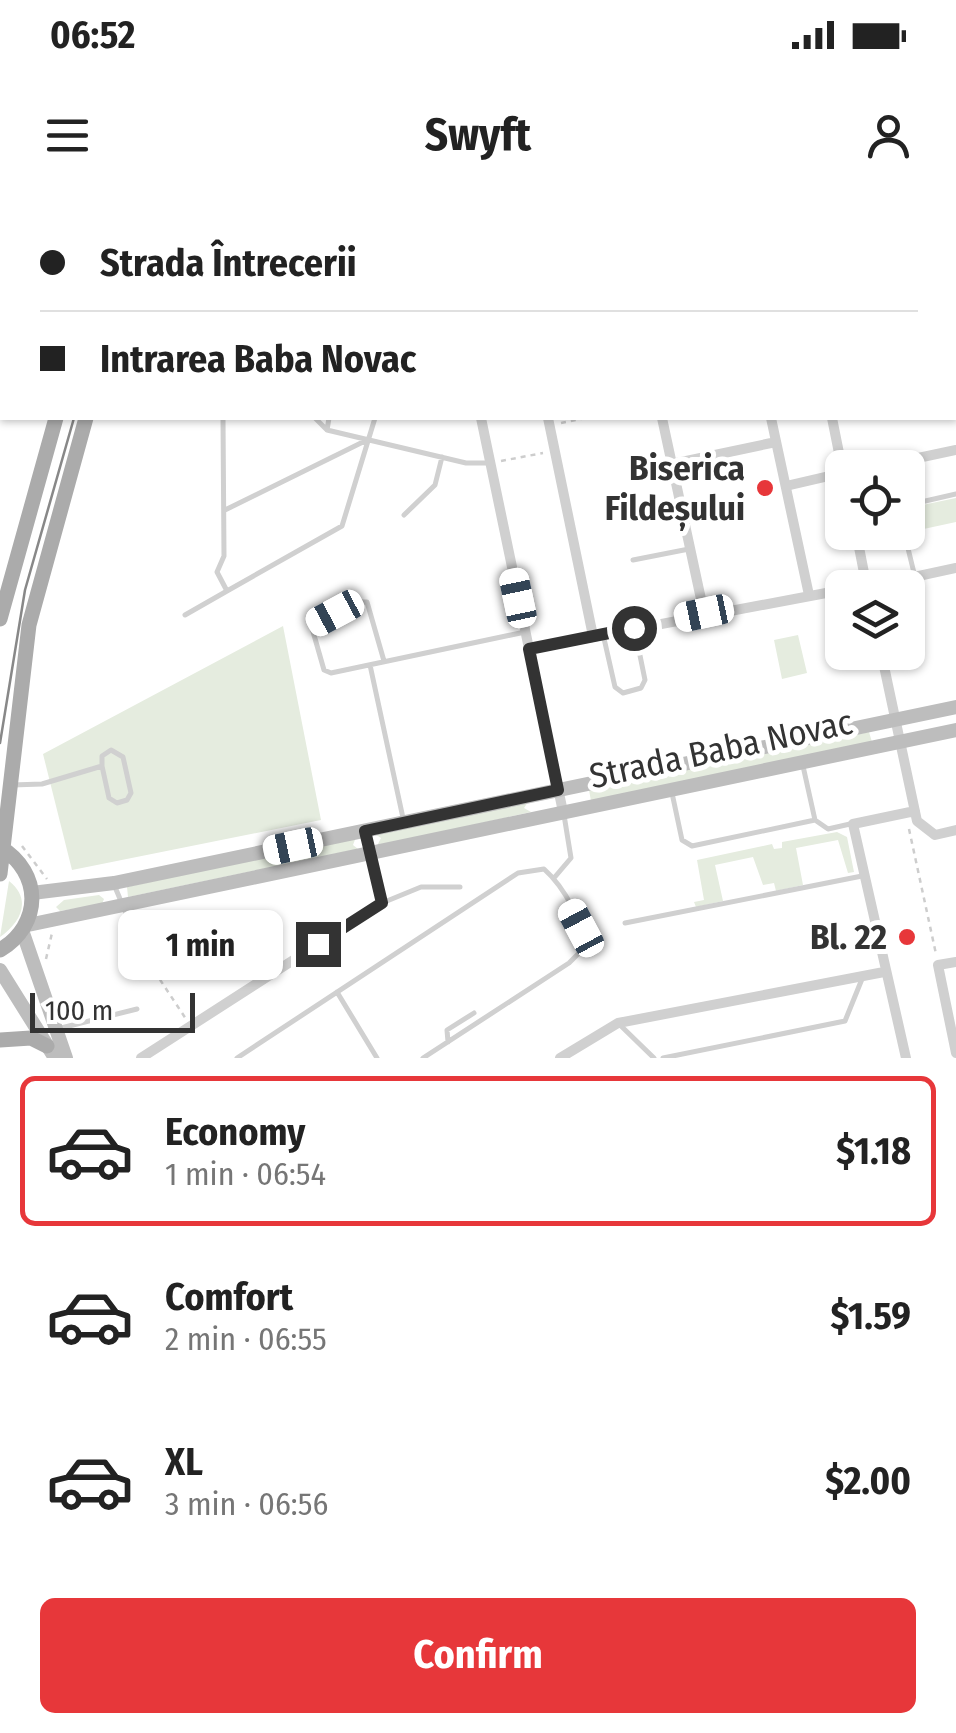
<!DOCTYPE html>
<meta charset="utf-8">
<style>
body{margin:0;font-family:"Fira Sans Condensed",sans-serif;background:#f2f2f2;color:#222;height:100vh;display:flex;flex-direction:column;font-size:38px;white-space:nowrap}
*{box-sizing:border-box;margin:0}
p{font-size:32px;color:#767676}
.icon{flex:none;width:55px;height:55px;fill:none;stroke:currentColor;stroke-width:2;stroke-linecap:round;stroke-linejoin:round}
.map{position:relative;height:858px;overflow:hidden}
.panel{display:flex;flex-direction:column;background:#fff;flex:1}
.panel>*{flex:none}
.hud{position:absolute;left:0px;top:0px;width:958px;height:220px;box-shadow:0 2px 8px #0004;display:grid;align-content:center;height:220px;padding:0 40px;background:#fff}
.tools{position:absolute;left:825px;top:250px;display:grid;gap:20px}
.tools a{display:grid;place-items:center;width:100px;height:100px;border-radius:15px;background:#fff;box-shadow:0 2px 8px #0004;font-size:50px}
.scale{position:absolute;left:30px;bottom:25px;width:165px;box-sizing:border-box;padding-left:10px;border:5px solid #333;border-top:0;font-size:28px;line-height:35px;white-space:nowrap;color:#333;-webkit-text-stroke:8px #fff;paint-order:stroke}
.end{position:absolute;width:45px;height:45px;margin:-22px;border:12px solid #333;background:#fff;box-shadow:0 0 0 5px #fff}
.from{border-radius:50%}
.bubble{position:absolute;height:70px;border-radius:15px;background:#fff;box-shadow:0 2px 8px #0004;font-size:32px;font-weight:700;line-height:70px;text-align:center}
.car{position:absolute;width:30px;height:60px;margin:-30px -15px;border-radius:12px;box-shadow:0 0 8px 2px #0007;background:linear-gradient(#fff 24%,#345 0 40%,#fff 0 76%,#345 0 86%,#fff 0)}
.hud b{display:flex;align-items:center;gap:35px;height:95px;font-size:38px}
.hud b+b{border-top:2px solid #e0e0e0}
.hud i{width:25px;height:25px;background:#222}
ul{padding:18px 0 0;list-style:none}
li{display:flex;align-items:center;gap:30px;height:150px;margin:0 20px 15px;padding:0 20px;border:5px solid transparent;border-radius:15px}
li div{flex:1}
li b{display:block;font-size:38px}
li em{font-style:normal;font-weight:700}
li.current{border-color:#e7373a}
li>.icon{width:90px;height:90px;stroke-width:1.5}
.cta{display:flex;gap:20px;margin-top:auto;padding:20px 40px}
.cta a{flex:1;height:115px;border-radius:15px;background:#e7373a;color:#fff;font-size:40px;font-weight:700;line-height:115px;text-align:center}
.status{display:flex;justify-content:space-between;align-items:center;height:70px;padding:0 50px;background:#fff;direction:ltr}
.status svg{height:28px;fill:currentColor}
header{display:flex;justify-content:space-between;align-items:center;height:130px;padding:0 40px;background:#fff;font-size:45px;font-weight:700}
.map>svg:first-child{display:block}
</style>
<div class="status"><b>06:52</b><svg viewBox="0 0 49 12"><path d="M0 12V9h3v3zM5 12V6h3v6zM10 12V3h3v9zM15 12V0h3v12zM26 1h20v11H26zM47 4h2v5h-2z"/></svg></div>
<header><svg class="icon" aria-label="menu" viewBox="0 0 24 24"><path d="M4 6h16M4 12h16M4 18h16"/></svg>Swyft<svg class="icon" aria-label="person" viewBox="0 0 24 24"><circle cx="12" cy="8" r="4"/><path d="M4 21q1-7 8-7t8 7"/></svg></header>
<div class="map">
<svg width="956" height="858" viewBox="0 0 956 858">
<rect width="100%" height="100%" fill="#fff"/>
<path fill="#e5ecdf" d="M 956,298 L 956,322 L 919,330 L 913,307 Z
M 283,426 L 321,620 L 72,670 L 43,554 Z
M 798,435 L 807,473 L 782,479 L 774,440 Z
M 869,532 L 872,542 L 591,601 L 589,590 Z
M 528,602 L 524,608 L 531,612 L 377,646 L 381,638 L 375,634 Z
M 837,632 L 847,637 L 854,672 L 848,673 L 838,640 L 796,648 L 803,685 L 776,691 L 774,683 L 763,685 L 753,657 L 715,665 L 723,701 L 696,707 L 694,702 L 704,700 L 697,660 L 772,644 L 774,649 L 782,648 L 782,642 Z
M 356,637 L 353,645 L 358,649 L 128,697 L 127,687 Z
M 9,681 C 33,700 20,723 0,737 Z
M 99,695 L 104,699 L 102,704 L 60,711 L 56,707 L 64,700 Z"/>
<g fill="none" stroke-linecap="round" stroke-linejoin="round">
<path stroke="#cdcdcd" stroke-width="2.5" stroke-dasharray="5 5" stroke-linecap="butt" d="M 561,223 L 586,218
M 501,261 L 543,253
M 909,629 L 936,754
M 22,646 L 47,679
M 46,759 L 52,733
M 149,763 L 186,819"/>
<path stroke="#d0d0d0" stroke-width="5" d="M 246,0 L 254,2
M 203,2 L 204,0
M 315,218 L 326,229
M 329,218 L 327,230 L 466,263 L 490,263
M 908,305 L 956,294
M 225,310 L 367,240
M 404,315 L 435,285 L 442,257
M 904,332 L 915,377
M 633,360 L 689,349
M 227,391 L 342,326 L 375,218
M 185,415 L 227,391 L 217,372 L 224,356 L 223,218
M 603,434 L 615,487 L 623,493 L 641,488 L 645,480 L 635,431
M 384,461 L 367,402 L 355,402 L 312,428 L 324,470 L 331,473 L 525,432
M 370,465 L 403,618
M 803,566 L 815,620 L 828,629 L 850,624
M 12,585 L 42,584 L 102,566 L 102,556 L 111,550 L 123,557 L 131,593 L 127,600 L 117,603 L 109,598 L 102,566
M 672,593 L 682,640 L 692,646 L 815,620
M 554,678 L 571,658 L 564,615
M 115,687 L 145,758
M 382,703 L 421,687 L 460,687
M 625,723 L 862,676
M 337,792 L 377,858
M 620,825 L 654,858
M 57,829 L 137,809
M 448,842 L 447,830 L 474,813
M 237,858 L 518,673 L 544,669 C 562,685 588,726 582,750 L 569,763 L 423,858
M 663,858 L 845,821 L 862,779"/>
<path stroke="#d0d0d0" stroke-width="10" d="M 787,0 L 787,2
M 845,0 L 846,2
M 35,2 L 35,0
M 437,2 L 449,0
M 0,72 L 2,72
M 955,104 L 956,104
M 481,218 L 563,612
M 548,218 L 593,436
M 662,218 L 704,413
M 771,218 L 809,395
M 832,218 L 842,268
M 672,264 L 776,242
M 871,268 L 956,250
M 786,286 L 842,273
M 856,332 L 867,388
M 863,388 L 956,368
M 529,449 L 842,390
M 881,452 L 917,621 L 935,635 L 956,630
M 956,762 L 938,765 L 956,853
M 141,858 L 382,703 L 365,631
M 560,858 L 618,823 L 884,772
M 906,858 L 853,624 L 915,611"/>
<path stroke="#bdbdbd" stroke-width="14" d="M 32,693 L 114,683 L 956,507
M 28,725 L 956,530
M 23,733 L 66,858
M 0,770 L 55,858"/>
<path stroke="#ababab" stroke-width="15" d="M 123,2 L 123,0
M 153,2 L 154,0
M 0,419 L 56,218
M 0,647 C 43,673 42,725 0,750
M 0,674 L 29,425 L 86,218
M 0,840 L 31,838 L 47,846"/>
<path stroke="#888" stroke-width="2.5" d="M 136,2 L 136,0
M 0,543 L 25,390 L 74,218"/>
</g>
<g fill="none" stroke-linecap="round" stroke-linejoin="round">
<path stroke="#333" stroke-width="12" d="M 318,744 L 382,703 L 365,631 L 558,590 L 529,449 L 634,428"/>
</g>
<g fill="#e7373a" stroke="#fff" stroke-width="4">
<circle cx="765" cy="288" r="10"/>
<circle cx="907" cy="737" r="10"/>
</g>
<g text-anchor="middle" dominant-baseline="central" stroke-width="10" stroke-linejoin="round" paint-order="stroke">
<g font-size="35" font-weight="bold" fill="#333" stroke="#fff" text-anchor="end">
<text x="745" y="268">Biserica<tspan x="745" dy="40">Fildeșului</tspan></text>
<text x="887" y="737">Bl. 22</text>
</g>
<g font-size="35" fill="#333" stroke="#fff">
<text transform="translate(721 549) rotate(-12)">Strada Baba Novac</text>
</g>
</g>
</svg>
<div class="tools">
<a><svg class="icon" aria-label="locate" viewBox="0 0 24 24"><circle cx="12" cy="12" r="6"/><path d="M12 2v4M12 18v4M2 12h4M18 12h4"/></svg></a>
<a><svg class="icon" aria-label="layers" viewBox="0 0 24 24"><path d="M12 4l9 5-9 5-9-5zM3 14l9 5 9-5"/></svg></a>
</div>
<div class="scale">100 m</div>
<i class="end from" style="left:634px;top:428px"></i>
<i class="end" style="left:318px;top:744px"></i>
<div class="bubble" style="left:118px;top:710px;width:165px">1 min</div>
<i class="car" style="left:518px;top:398px;rotate:348deg"></i>
<i class="car" style="left:335px;top:413px;rotate:242deg"></i>
<i class="car" style="left:704px;top:413px;rotate:258deg"></i>
<i class="car" style="left:293px;top:646px;rotate:258deg"></i>
<i class="car" style="left:581px;top:728px;rotate:332deg"></i>
<div class="hud">
<b><i class="from"></i>Strada Întrecerii</b>
<b><i></i>Intrarea Baba Novac</b>
</div>
</div>
<section class="panel">
<ul>
<li class="current"><svg class="icon" aria-label="car" viewBox="0 0 24 24"><path d="M5 17H2v-5l4-1 3-4h7l3 4 3 1v5h-3M9 17h6M6 11h13"/><circle cx="7" cy="17" r="2"/><circle cx="17" cy="17" r="2"/></svg><div><b>Economy</b><p>1 min · 06:54</p></div><em>$1.18</em></li>
<li><svg class="icon" aria-label="car" viewBox="0 0 24 24"><path d="M5 17H2v-5l4-1 3-4h7l3 4 3 1v5h-3M9 17h6M6 11h13"/><circle cx="7" cy="17" r="2"/><circle cx="17" cy="17" r="2"/></svg><div><b>Comfort</b><p>2 min · 06:55</p></div><em>$1.59</em></li>
<li><svg class="icon" aria-label="car" viewBox="0 0 24 24"><path d="M5 17H2v-5l4-1 3-4h7l3 4 3 1v5h-3M9 17h6M6 11h13"/><circle cx="7" cy="17" r="2"/><circle cx="17" cy="17" r="2"/></svg><div><b>XL</b><p>3 min · 06:56</p></div><em>$2.00</em></li>
</ul>
<div class="cta"><a>Confirm</a></div>
</section>
